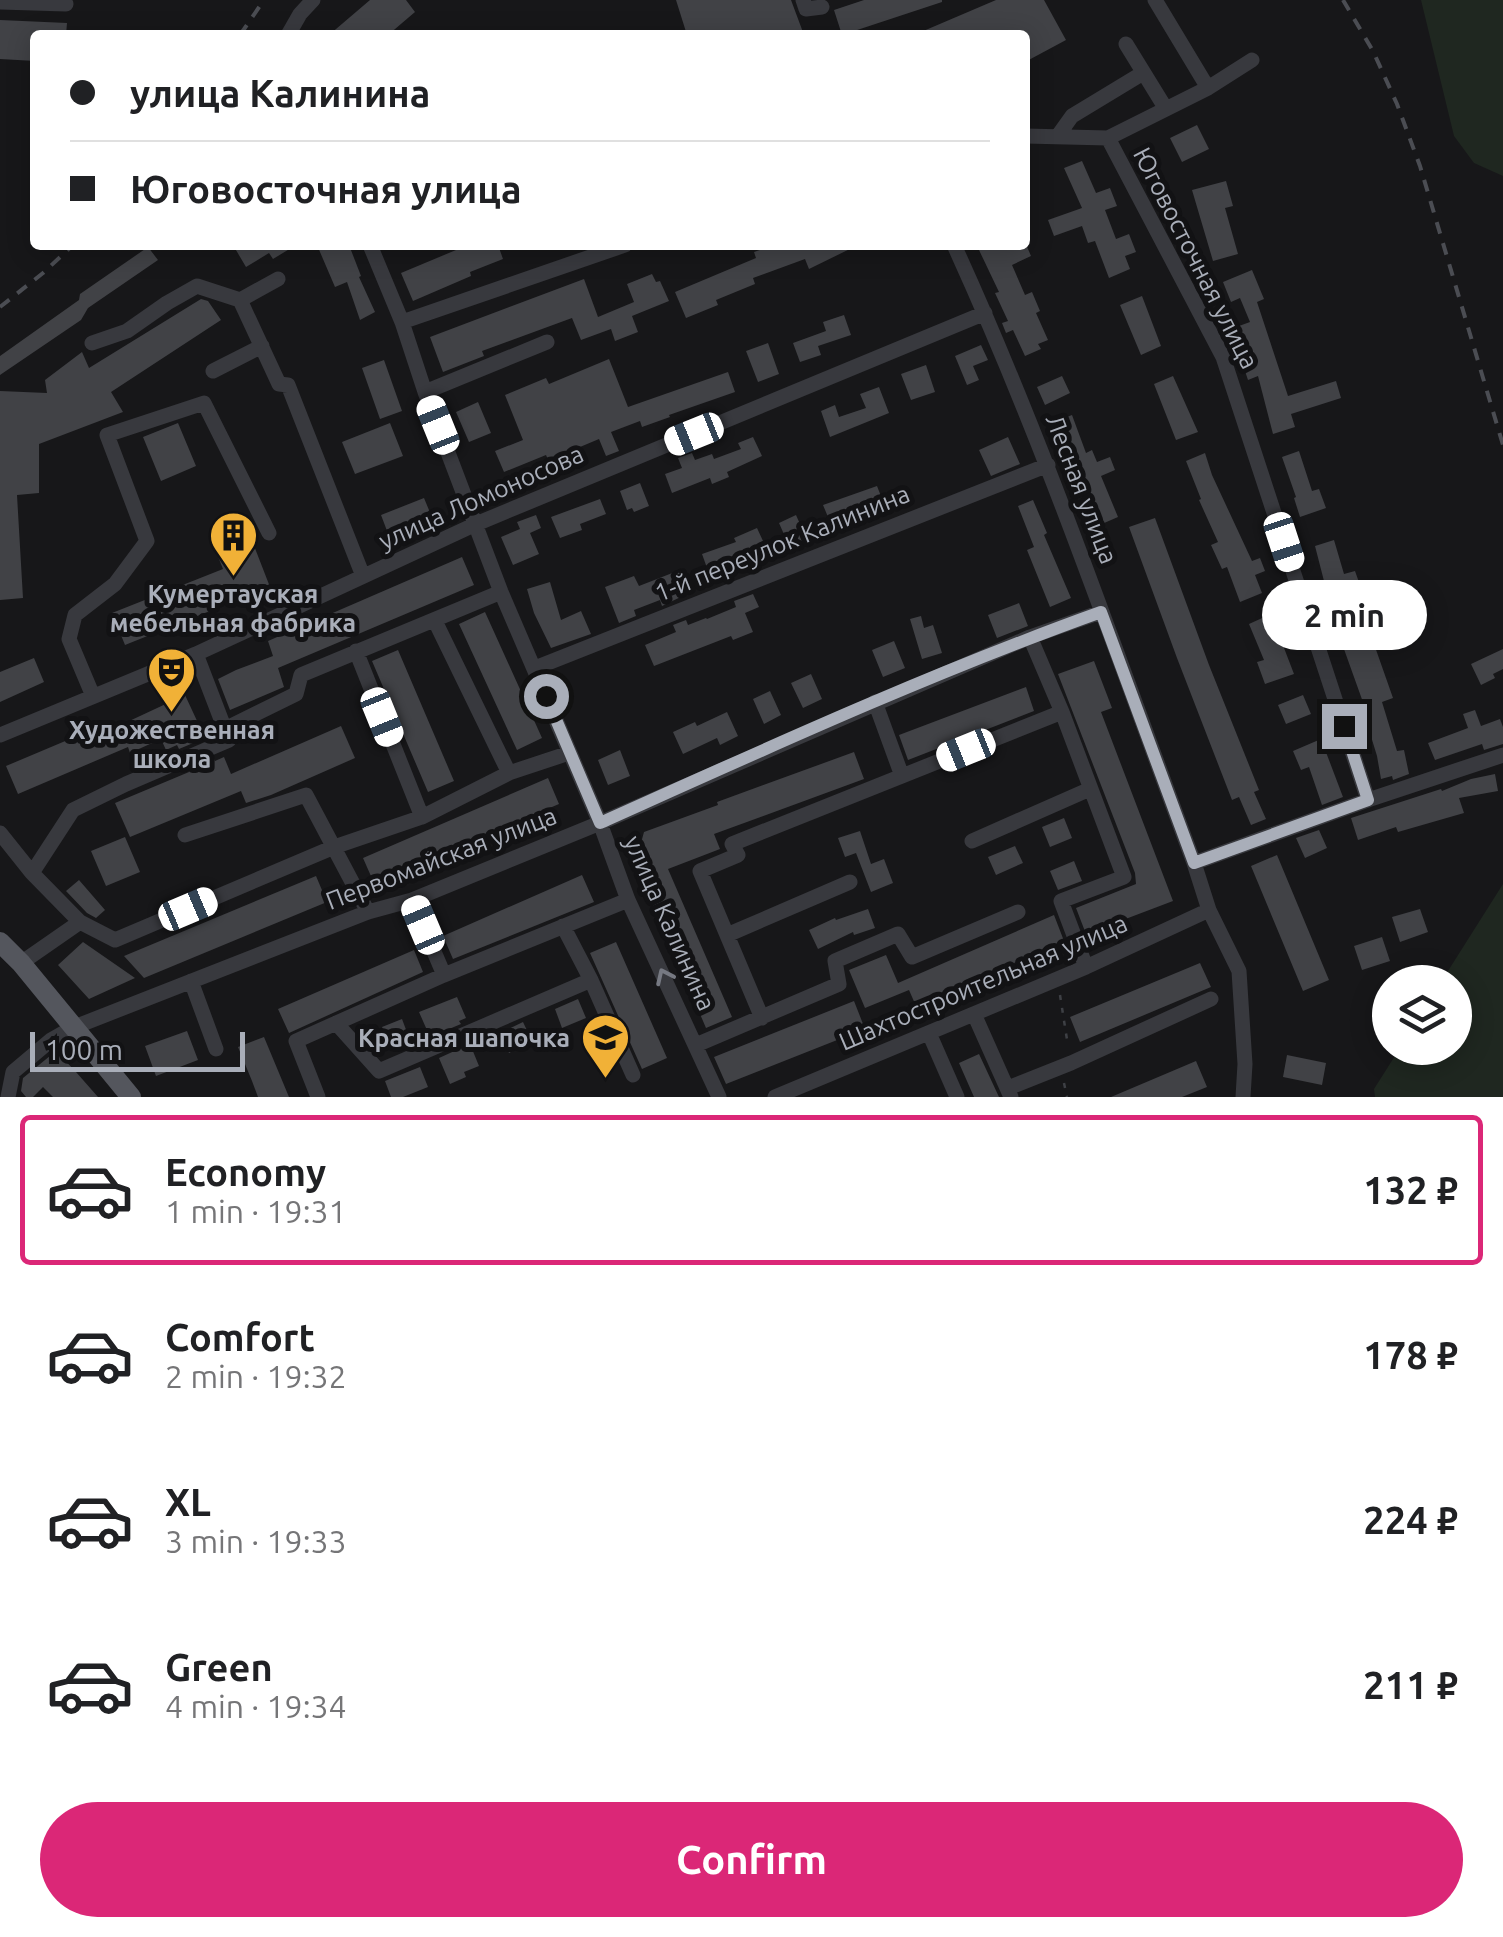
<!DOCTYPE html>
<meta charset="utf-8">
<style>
body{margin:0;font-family:Ubuntu,sans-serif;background:#f2f2f2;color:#202124;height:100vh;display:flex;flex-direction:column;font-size:38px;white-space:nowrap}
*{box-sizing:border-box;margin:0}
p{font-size:32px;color:#757577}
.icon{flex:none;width:55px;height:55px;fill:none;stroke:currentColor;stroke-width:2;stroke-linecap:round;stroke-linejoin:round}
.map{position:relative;height:1097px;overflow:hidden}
.drawer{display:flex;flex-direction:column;background:#fff;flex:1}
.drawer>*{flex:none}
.top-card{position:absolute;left:30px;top:30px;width:1000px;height:220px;border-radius:10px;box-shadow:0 5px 25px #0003;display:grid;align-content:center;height:220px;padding:0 40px;background:#fff}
.controls{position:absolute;left:1372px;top:965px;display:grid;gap:20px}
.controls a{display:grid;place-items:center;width:100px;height:100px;border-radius:50%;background:#fff;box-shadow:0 5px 25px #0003;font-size:50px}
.scale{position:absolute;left:30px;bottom:25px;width:215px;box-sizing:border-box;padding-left:10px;border:5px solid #a9aeb9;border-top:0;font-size:28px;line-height:35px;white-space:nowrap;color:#a9aeb9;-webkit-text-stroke:8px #121214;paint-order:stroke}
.end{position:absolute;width:45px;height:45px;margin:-22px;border:12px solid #a9aeb9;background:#111;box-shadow:0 0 0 5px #111}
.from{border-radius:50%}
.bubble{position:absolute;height:70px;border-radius:35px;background:#fff;box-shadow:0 5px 25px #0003;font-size:32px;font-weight:600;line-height:70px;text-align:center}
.car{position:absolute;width:30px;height:60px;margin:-30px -15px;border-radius:12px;box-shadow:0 0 8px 2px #0007;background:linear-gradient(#fff 24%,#345 0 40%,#fff 0 76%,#345 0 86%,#fff 0)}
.top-card b{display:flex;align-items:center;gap:35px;height:95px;font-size:38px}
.top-card b+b{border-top:2px solid #e0e0e0}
.top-card i{width:25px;height:25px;background:#202124}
ul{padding:18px 0 0;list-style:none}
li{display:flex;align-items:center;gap:30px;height:150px;margin:0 20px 15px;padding:0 20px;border:5px solid transparent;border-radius:10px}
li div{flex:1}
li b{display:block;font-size:38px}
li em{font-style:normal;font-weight:600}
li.selected{border-color:#db2777}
li>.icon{width:90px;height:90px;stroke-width:1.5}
.primary-button{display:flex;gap:20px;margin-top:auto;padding:20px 40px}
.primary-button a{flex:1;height:115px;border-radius:60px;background:#db2777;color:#fff;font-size:40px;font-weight:600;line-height:115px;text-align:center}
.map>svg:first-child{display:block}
</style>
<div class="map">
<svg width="1503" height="1097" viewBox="0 0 1503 1097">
<rect width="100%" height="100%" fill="#171719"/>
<path fill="#1f2720" d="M 1421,0 L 1503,0 L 1503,176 L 1474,163 L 1454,136 Z
M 1503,884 L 1503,1097 L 1375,1097 L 1374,1089 L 1400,1048 L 1455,1048 L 1455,982 L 1441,982 Z"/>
<path fill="#414246" d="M 370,0 L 406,0 L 415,12 L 388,35 L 329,35 Z
M 676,0 L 791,0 L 804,35 L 687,35 Z
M 864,0 L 942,0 L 942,2 L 842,35 L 834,10 Z
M 996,0 L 1044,0 L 1066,40 L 1025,62 L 1025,35 L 914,35 Z
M 0,20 L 67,23 L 66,35 L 35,35 L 35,61 L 0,59 Z
M 1197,125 L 1209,149 L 1182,162 L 1170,138 Z
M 1082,161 L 1096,193 L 1110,188 L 1117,206 L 1105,210 L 1116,239 L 1129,234 L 1136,252 L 1125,256 L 1130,269 L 1109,278 L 1095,241 L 1088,243 L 1082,226 L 1054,236 L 1048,220 L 1082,208 L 1064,168 Z
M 1226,181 L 1233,206 L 1225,208 L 1238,254 L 1213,261 L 1192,190 Z
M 1025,242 L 1031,256 L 1012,265 L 1025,295 L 1032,292 L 1040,311 L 1036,313 L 1048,340 L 1038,344 L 1041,349 L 1025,356 L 1013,330 L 1006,333 L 1002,323 L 1008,321 L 995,293 L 999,292 L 979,250 L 990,245 L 1005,245 L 1007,250 L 1018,245 L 1025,245 Z
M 233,245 L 296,245 L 273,259 L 269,253 L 246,267 Z
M 317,245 L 349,245 L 361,276 L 359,277 L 375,312 L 360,320 L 347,282 L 335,287 Z
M 468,245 L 498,245 L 503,259 L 470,272 L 471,276 L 413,301 L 401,273 Z
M 774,245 L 858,245 L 809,269 L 805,259 L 753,278 L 755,284 L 716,300 L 718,305 L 686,318 L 675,292 L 756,258 L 754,252 Z
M 148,247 L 158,260 L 88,308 L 81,320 L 0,375 L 0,356 L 79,300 L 80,294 Z
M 1252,270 L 1264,299 L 1257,302 L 1288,396 L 1336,381 L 1341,398 L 1291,414 L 1295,427 L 1273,434 L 1258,376 L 1248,380 L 1244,368 L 1252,365 L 1239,326 L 1250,322 L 1240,298 L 1231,302 L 1223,282 Z
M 652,274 L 656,282 L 660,281 L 669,301 L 632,316 L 638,332 L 615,341 L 611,329 L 581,340 L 572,318 L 482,351 L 484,356 L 443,372 L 430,337 L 584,279 L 598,317 L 634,302 L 627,284 Z
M 1142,296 L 1161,346 L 1141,355 L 1120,305 Z
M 201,299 L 208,301 L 221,320 L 111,392 L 123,412 L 39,444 L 39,493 L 17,495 L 23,598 L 0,600 L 0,391 L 47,393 L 45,380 L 82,352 L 89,368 Z
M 844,315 L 851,335 L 818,346 L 821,355 L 800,362 L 793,343 L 826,331 L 823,322 Z
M 768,343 L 779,374 L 758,382 L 746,351 Z
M 981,345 L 988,360 L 973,366 L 979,380 L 967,385 L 955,356 Z
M 609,359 L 628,407 L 728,372 L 735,392 L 669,415 L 670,417 L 642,427 L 640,421 L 611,432 L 619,451 L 606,456 L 599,439 L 580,447 L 586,464 L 555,476 L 546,455 L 504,472 L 495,451 L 523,440 L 505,395 L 546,378 L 549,384 Z
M 384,360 L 402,411 L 380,419 L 362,368 Z
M 926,365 L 935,392 L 911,400 L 901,374 Z
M 1062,376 L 1070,393 L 1045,405 L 1037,387 Z
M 1173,376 L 1198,432 L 1176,440 L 1154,384 Z
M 879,387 L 889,413 L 830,437 L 821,411 L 835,405 L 839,417 L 866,408 L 860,394 Z
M 478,402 L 491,433 L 469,442 L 456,412 Z
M 1072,415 L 1086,453 L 1092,450 L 1097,462 L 1110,457 L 1115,470 L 1101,476 L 1118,517 L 1088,530 L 1083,518 L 1093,513 L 1054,422 Z
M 178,423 L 196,466 L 161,481 L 143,437 Z
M 390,423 L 403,456 L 355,474 L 342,442 Z
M 753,437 L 762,456 L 727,472 L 729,477 L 712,484 L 710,478 L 672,493 L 665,474 L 682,468 L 678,458 L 692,453 L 695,460 L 712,454 L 714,459 L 741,449 L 738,443 Z
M 1008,437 L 1020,464 L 991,476 L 979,450 Z
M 1299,451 L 1312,491 L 1319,489 L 1326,508 L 1300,517 L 1294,498 L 1296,497 L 1282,457 Z
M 1205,453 L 1212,475 L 1252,561 L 1260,558 L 1265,571 L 1255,575 L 1262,593 L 1240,602 L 1227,567 L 1222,569 L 1211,545 L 1218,542 L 1199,500 L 1201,499 L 1186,461 Z
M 640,483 L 649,506 L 634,512 L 632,508 L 627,510 L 620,491 Z
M 877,486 L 886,509 L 833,529 L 823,505 Z
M 424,498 L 436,527 L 392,544 L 381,515 Z
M 600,499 L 606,514 L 580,524 L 582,530 L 560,538 L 551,517 Z
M 1033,500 L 1047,533 L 1044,535 L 1071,598 L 1050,607 L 1027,550 L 1034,547 L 1018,506 Z
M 536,515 L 541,528 L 530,533 L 539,554 L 513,565 L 501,537 L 520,529 L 517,522 Z
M 796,515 L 807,540 L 790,548 L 779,523 Z
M 1155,518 L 1209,665 L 1259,790 L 1254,792 L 1266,819 L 1251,825 L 1239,797 L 1232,800 L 1177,658 L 1129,527 Z
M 246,525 L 270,587 L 125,645 L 112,613 L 223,569 L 211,539 Z
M 757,528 L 763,541 L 759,543 L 766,559 L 750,566 L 744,551 L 722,562 L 726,573 L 711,579 L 702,554 L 736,542 L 734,538 Z
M 1334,540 L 1344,574 L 1355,571 L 1367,605 L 1361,607 L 1393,698 L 1382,702 L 1397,751 L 1404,750 L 1409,774 L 1393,780 L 1392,776 L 1381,779 L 1377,756 L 1366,720 L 1369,719 L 1325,596 L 1315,599 L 1311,586 L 1324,581 L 1315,546 Z
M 462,557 L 474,585 L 278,668 L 284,687 L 230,710 L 218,679 L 236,670 L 273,656 L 268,641 Z
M 680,570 L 689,593 L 662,606 L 660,600 L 634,610 L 636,616 L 619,623 L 605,587 L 634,576 L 639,586 Z
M 550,582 L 561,620 L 581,611 L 591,634 L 551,648 L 534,613 L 527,589 Z
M 753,594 L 759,607 L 745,613 L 753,632 L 733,640 L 731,636 L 654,666 L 645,645 L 676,632 L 673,625 L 686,620 L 688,625 L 706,618 L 707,619 L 736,607 L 734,601 Z
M 1019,603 L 1028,626 L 997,638 L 988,615 Z
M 485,612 L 542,738 L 517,750 L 459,624 Z
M 1271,614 L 1294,674 L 1265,684 L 1257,662 L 1264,660 L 1249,624 Z
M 921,616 L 924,628 L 933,625 L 942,653 L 922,659 L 910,619 Z
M 894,641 L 905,668 L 883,677 L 872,650 Z
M 1503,649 L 1503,669 L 1493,674 L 1495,678 L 1481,685 L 1471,664 Z
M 398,650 L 454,781 L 428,792 L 372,661 Z
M 34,658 L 44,682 L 0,702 L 0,672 Z
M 1094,661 L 1112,708 L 1101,712 L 1173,901 L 1086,934 L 1076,908 L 1136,884 L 1135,873 L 1058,674 Z
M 811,674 L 822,699 L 803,708 L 791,683 Z
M 1026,687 L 1034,711 L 908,760 L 899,735 Z
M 770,691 L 781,715 L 764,724 L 753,699 Z
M 185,695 L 205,738 L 179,749 L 177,745 L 166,750 L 161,739 L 130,753 L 128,747 L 18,794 L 6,766 L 108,723 L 110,730 Z
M 1303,695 L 1311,714 L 1286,724 L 1278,705 Z
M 1475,710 L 1481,726 L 1500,719 L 1503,727 L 1503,744 L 1484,750 L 1482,744 L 1435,760 L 1428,743 L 1468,728 L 1463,714 Z
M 727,712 L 738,736 L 720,745 L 717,738 L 683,754 L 673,732 L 695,722 L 697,726 Z
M 341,726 L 355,758 L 271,795 L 246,803 L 241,791 L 130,837 L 115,803 L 189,772 L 188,770 L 214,759 L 215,761 L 224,757 L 231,774 Z
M 1321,739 L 1343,797 L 1322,805 L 1309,767 L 1301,770 L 1293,751 Z
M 620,750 L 630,776 L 608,785 L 598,760 Z
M 854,752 L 864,779 L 714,834 L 720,849 L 668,869 L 732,1017 L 706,1028 L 645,886 L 655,882 L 641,843 L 644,832 L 718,805 L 717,802 Z
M 1495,774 L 1498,791 L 1459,798 L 1464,813 L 1398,832 L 1396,827 L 1358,840 L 1351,818 L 1441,789 L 1442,791 L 1471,779 Z
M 548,778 L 559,804 L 374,883 L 363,858 Z
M 1064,818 L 1072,838 L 1050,847 L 1042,827 Z
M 1319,830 L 1327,848 L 1305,858 L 1296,838 Z
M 860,831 L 871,864 L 884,859 L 893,883 L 871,892 L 856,853 L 845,857 L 838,838 Z
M 125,837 L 140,872 L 106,886 L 91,851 Z
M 1015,846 L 1023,863 L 996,875 L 988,857 Z
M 1277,855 L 1329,980 L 1303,991 L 1251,866 Z
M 1074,861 L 1082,881 L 1058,890 L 1050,871 Z
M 582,875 L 594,902 L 453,959 L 443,936 Z
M 316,876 L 327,902 L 144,978 L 124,956 Z
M 79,880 L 105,910 L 96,918 L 87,913 L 66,891 Z
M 868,909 L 875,928 L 854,935 L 853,932 L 818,949 L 809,930 L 835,918 L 836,920 Z
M 1420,909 L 1428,932 L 1400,942 L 1392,917 Z
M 1054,915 L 1064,941 L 916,1006 L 909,990 L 865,1008 L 849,970 L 886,955 L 898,983 Z
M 1382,937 L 1390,961 L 1362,970 L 1354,946 Z
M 83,942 L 135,978 L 89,999 L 58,965 Z
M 616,942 L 667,1058 L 642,1069 L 590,953 Z
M 414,950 L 423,972 L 289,1033 L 278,1009 Z
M 1200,963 L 1211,987 L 1080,1042 L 1070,1017 Z
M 457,997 L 466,1018 L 459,1021 L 461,1024 L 430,1037 L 419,1012 Z
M 578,999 L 586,1018 L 562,1028 L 555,1009 Z
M 854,1001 L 865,1029 L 726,1084 L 714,1057 Z
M 402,1019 L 411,1043 L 393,1051 L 382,1027 Z
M 523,1022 L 532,1041 L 509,1053 L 500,1033 Z
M 187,1031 L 198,1060 L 156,1076 L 145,1046 Z
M 264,1037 L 289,1097 L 258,1097 L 252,1081 L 238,1047 Z
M 470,1044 L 479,1066 L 464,1072 L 466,1077 L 450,1084 L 439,1058 Z
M 56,1051 L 76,1072 L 98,1097 L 53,1097 L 43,1087 L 33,1097 L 26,1097 L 21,1091 L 23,1078 Z
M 979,1054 L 999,1097 L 974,1097 L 959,1063 Z
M 1287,1055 L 1326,1063 L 1322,1085 L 1283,1077 Z
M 1196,1061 L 1207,1087 L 1182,1097 L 1111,1097 Z
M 420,1067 L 428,1087 L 403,1097 L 391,1097 L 385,1081 Z"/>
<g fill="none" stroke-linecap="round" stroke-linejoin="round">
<path stroke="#3e4045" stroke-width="2.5" stroke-dasharray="5 8" stroke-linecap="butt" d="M 1060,995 L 1068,1046
M 1064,1083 L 1067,1097"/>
<path stroke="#38393e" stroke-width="15" d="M 803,0 L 806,9 L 822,7
M 1155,0 L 1208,88
M 0,2 L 66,4
M 288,35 L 300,14 L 313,0
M 1126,44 L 1166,109
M 1025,136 L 1108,138 L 1208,88 L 1252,60
M 1057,137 L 1072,116 L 1143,73
M 1108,138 L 1223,357 L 1368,800
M 370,245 L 402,322 L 425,392 L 501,592 L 600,823 L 628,900 L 719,1097
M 954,245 C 1046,446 1117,656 1194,863 L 1209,910 L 1239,971 L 1245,1064 L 1243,1097
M 278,279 L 240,300 L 279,384 L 288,385 L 363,576
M 402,322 L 625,245
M 92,343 L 127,331 L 167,303 L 197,286 L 240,300
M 213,371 L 262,346
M 425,392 L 547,342
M 435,621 L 509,773
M 1030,637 L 1062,712 L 1124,877 L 1061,901 L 1086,967
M 356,651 L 422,817
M 535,668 L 1048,465
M 93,696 L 69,639 L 75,615 L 115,584 L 147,541 L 107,435 L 204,403 L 269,533
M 875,702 L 902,776
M 225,729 L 296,694 L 301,675 L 501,592
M 0,735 L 196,654 L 476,524 L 985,313
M 0,833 L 32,873
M 185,835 L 306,795 L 368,912
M 972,841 L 1090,789
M 1194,863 L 1368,800 L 1503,755
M 412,900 L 444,975
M 80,922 L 32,873 L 73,810 L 126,784 L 229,740 L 196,654
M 563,926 L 591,980 L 633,1075
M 727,935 L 850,882
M 21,963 L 80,922 L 115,940 L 334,847 L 422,817 L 509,773 L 569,753
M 191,981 L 216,1049
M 974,1014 L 1011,1097
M 762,1018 L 700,871 L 738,855 L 732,844 L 1062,712
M 336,1023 L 379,1071 L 591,980
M 929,1033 L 957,1097
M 696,1045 L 839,984 L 835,961 L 898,934 L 912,957 L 1018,912
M 1008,1088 L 1071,1063 L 1211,999
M 8,1097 L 13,1072 L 51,1040 L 72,1028 L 368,912 L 412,900 L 600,823 L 1030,637 L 1101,612
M 318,1097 L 296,1041 L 444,975 L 628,900
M 775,1097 L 1086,967 L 1209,910"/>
<path stroke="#54565d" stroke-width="20" d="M 0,942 L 21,963 L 131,1097"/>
<path stroke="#4b4d53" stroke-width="4" stroke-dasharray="12 10" stroke-linecap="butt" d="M 1343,0 L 1373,51 L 1397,104 L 1420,166 L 1503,445
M 240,35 L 264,0
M 0,307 L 43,273 L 73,245"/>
</g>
<defs><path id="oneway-chevron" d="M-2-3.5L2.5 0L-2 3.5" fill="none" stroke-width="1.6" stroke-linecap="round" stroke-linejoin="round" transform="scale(2.5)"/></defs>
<use stroke="#767982" href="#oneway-chevron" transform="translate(664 976) rotate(-115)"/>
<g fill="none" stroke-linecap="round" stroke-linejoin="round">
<path stroke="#a9aeb9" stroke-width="12" d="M 546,696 L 600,823 C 765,749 931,673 1101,612 L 1194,863 L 1368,800 L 1344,726"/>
</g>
<defs>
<symbol id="building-pin" viewBox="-11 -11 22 30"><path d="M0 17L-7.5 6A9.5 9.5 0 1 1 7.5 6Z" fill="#f1b137" stroke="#121214"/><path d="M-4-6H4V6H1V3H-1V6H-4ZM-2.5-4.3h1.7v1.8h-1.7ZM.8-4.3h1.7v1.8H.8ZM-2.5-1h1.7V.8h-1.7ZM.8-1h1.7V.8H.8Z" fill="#111"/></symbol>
<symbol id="theatre-pin" viewBox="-11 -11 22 30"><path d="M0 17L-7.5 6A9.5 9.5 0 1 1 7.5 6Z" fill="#f1b137" stroke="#121214"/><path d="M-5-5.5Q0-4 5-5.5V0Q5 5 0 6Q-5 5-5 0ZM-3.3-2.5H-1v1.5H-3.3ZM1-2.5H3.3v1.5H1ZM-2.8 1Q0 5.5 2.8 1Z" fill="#111"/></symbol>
<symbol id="school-pin" viewBox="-11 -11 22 30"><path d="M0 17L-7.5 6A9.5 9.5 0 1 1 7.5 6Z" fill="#f1b137" stroke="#121214"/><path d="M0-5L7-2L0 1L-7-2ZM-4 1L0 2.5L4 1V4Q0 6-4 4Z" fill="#111"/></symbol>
</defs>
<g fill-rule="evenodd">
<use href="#building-pin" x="206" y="508" width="55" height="75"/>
<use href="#theatre-pin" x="144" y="644" width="55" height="75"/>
<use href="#school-pin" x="578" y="1010" width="55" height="75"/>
</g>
<g text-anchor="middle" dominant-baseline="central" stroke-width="10" stroke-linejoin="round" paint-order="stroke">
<g font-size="25" fill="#a9aeb9" stroke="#121214">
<text transform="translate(1196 258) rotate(63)">Юговосточная улица</text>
<text transform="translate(1082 489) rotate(69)">Лесная улица</text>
<text transform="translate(481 497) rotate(-24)">улица Ломоносова</text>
<text transform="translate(782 543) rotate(-22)">1-й переулок Калинина</text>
<text transform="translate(441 858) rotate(-21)">Первомайская улица</text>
<text transform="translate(670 923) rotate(66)">улица Калинина</text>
<text transform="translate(983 982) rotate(-23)">Шахтостроительная улица</text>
</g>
<g font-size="25" font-weight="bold" fill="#a9aeb9" stroke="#121214">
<text x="233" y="594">Кумертауская<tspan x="233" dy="29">мебельная фабрика</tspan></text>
<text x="172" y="730">Художественная<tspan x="172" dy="29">школа</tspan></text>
<text x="570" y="1038" text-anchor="end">Красная шапочка</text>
</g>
</g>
</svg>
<div class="controls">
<a><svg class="icon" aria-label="layers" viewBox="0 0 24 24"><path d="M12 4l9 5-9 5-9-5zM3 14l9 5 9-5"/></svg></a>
</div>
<div class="scale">100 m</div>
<i class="end from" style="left:546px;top:696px"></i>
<i class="end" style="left:1344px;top:726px"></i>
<div class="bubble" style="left:1262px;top:580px;width:165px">2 min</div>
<i class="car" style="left:438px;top:425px;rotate:338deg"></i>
<i class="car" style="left:694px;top:434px;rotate:248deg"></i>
<i class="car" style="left:1284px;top:542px;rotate:162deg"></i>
<i class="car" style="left:382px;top:717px;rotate:158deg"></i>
<i class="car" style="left:966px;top:750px;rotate:248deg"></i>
<i class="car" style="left:188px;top:909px;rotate:67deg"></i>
<i class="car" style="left:423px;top:925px;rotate:337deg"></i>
<div class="top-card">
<b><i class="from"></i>улица Калинина</b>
<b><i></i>Юговосточная улица</b>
</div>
</div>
<section class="drawer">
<ul>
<li class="selected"><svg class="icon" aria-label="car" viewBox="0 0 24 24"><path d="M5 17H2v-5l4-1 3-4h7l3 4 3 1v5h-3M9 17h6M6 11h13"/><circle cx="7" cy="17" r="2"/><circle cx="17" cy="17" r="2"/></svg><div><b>Economy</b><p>1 min · 19:31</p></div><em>132 ₽</em></li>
<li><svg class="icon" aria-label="car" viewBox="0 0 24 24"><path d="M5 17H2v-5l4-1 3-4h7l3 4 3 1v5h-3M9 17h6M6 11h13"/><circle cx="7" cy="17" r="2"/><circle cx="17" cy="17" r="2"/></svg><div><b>Comfort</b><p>2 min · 19:32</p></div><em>178 ₽</em></li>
<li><svg class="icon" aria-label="car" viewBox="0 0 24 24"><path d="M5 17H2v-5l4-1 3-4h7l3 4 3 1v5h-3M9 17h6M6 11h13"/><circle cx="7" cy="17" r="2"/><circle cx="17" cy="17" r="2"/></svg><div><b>XL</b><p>3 min · 19:33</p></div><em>224 ₽</em></li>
<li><svg class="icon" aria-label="car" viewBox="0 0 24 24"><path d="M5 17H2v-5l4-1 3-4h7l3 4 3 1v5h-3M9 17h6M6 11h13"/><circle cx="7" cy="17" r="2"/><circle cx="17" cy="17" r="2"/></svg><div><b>Green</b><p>4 min · 19:34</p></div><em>211 ₽</em></li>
</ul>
<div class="primary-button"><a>Confirm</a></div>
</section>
